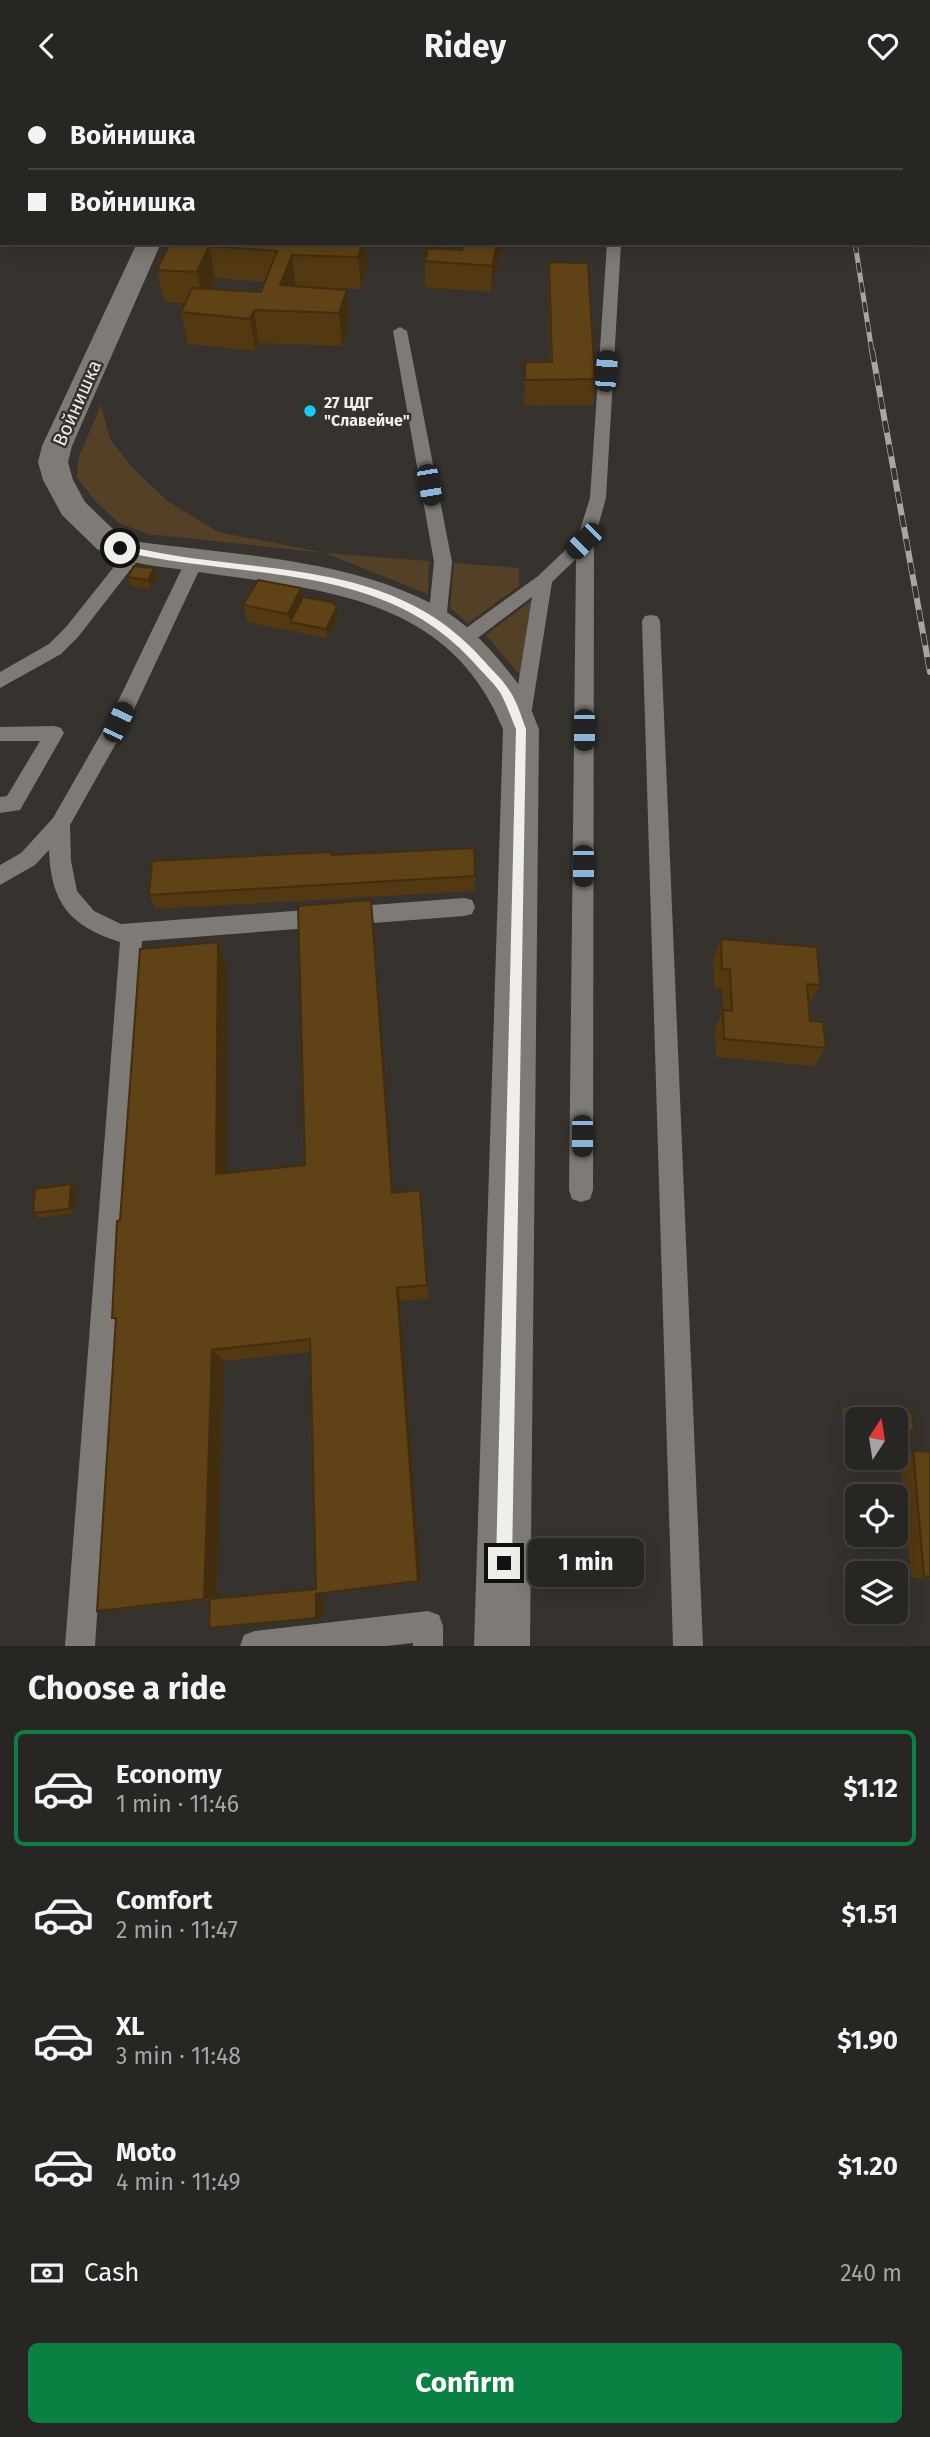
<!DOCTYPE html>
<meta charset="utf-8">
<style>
body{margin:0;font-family:"Fira Sans",sans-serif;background:#302e2b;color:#f1f3f6;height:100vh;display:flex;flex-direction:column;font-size:26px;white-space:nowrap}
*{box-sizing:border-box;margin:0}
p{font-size:23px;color:#a5a5a6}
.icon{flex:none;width:38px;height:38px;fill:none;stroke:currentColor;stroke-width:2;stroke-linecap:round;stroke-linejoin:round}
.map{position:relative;height:1555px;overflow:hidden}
.side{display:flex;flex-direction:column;background:#282623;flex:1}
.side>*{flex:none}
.guide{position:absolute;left:0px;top:0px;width:931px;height:154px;box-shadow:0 4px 18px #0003,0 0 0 2px #444341;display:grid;align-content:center;height:154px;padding:0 28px;background:#282623}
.needle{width:46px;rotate:12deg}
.tools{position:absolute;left:845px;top:1316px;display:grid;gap:14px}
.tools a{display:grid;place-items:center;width:63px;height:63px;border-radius:10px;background:#282623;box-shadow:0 4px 18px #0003,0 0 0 2px #444341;font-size:35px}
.end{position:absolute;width:32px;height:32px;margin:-16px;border:9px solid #f0eeeb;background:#111;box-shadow:0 0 0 4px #111}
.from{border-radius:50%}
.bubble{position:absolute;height:49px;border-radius:10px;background:#282623;box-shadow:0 4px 18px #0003,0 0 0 2px #444341;font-size:23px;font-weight:700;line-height:49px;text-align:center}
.car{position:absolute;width:21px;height:42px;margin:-21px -10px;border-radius:9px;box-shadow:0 0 5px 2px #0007;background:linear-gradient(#222 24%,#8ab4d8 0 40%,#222 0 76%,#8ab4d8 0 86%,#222 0)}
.guide b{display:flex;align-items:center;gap:24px;height:66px;font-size:26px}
.guide b+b{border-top:2px solid #444341}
.guide i{width:18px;height:18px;background:#f1f3f6}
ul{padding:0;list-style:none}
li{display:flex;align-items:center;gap:21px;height:116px;margin:0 14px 10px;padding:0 14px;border:4px solid transparent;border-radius:10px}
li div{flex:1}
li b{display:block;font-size:26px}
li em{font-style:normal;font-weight:700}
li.on{border-color:#0b8043}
li>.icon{width:63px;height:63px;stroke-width:1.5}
h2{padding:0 28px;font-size:32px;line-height:84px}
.pay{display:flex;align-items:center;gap:18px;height:77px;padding:0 28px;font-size:26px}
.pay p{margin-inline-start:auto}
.button{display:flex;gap:14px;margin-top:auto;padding:14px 28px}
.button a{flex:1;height:80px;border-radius:10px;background:#0b8043;color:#fff;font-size:28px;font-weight:700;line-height:80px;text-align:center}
header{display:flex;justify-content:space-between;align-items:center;height:91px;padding:0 28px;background:#282623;font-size:32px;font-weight:700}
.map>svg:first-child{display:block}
</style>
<header><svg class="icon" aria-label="back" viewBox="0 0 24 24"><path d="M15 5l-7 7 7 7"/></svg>Ridey<svg class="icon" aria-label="heart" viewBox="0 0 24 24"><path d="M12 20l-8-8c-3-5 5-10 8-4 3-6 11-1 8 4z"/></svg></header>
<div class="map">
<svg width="930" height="1555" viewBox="0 0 930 1555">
<rect width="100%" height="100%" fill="#36332f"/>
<path fill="#534027" d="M 101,314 L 110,348 L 131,375 L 166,409 L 218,441 L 325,462 L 429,470 L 428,503 L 325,462 L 148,443 L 119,432 L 94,409 L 77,386 L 78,368 Z
M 454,472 L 519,477 L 519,495 L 468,532 L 450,517 Z
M 533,508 L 520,584 L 486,544 Z"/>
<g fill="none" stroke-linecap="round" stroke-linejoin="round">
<path fill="#7e7a75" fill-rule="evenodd" d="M 28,0 L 43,0 L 45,2 L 29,2 Z
M 534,0 L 546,0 L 546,2 L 534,2 Z
M 2,61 L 2,70 L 0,71 L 0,62 Z
M 607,152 L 621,152 L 606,407 L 594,450 L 593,1099 L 590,1108 L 581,1111 L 572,1108 L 569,1099 L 576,468 L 552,491 L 529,637 L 522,639 L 515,637 L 512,632 L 532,506 L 467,555 L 455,555 L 452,550 L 455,545 L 538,485 L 577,448 L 590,407 Z
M 400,236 L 407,240 L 452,471 L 446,531 L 443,536 L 431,536 L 428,531 L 434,471 L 393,240 Z
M 135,455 L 144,461 L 141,465 L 78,546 L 61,563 L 0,597 L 0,581 L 49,553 L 66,536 L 129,457 Z
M 194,465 L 203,471 L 128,631 L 70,734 L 71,770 L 77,800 L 94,820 L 121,833 L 464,807 L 472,809 L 475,816 L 472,823 L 464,825 L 142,850 L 95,1555 L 65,1555 L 120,851 C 70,835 51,813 49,759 L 35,774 L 0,794 L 0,774 L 21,762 L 53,727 L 109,629 L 185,471 Z
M 651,524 L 657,525 L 660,530 L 703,1555 L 673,1555 L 642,530 L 645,525 Z
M 54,635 L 61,637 L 64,642 L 20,719 L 0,722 L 0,706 L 7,705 L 40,650 L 0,650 L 0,636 Z
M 428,1520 L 439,1524 L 443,1535 L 443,1555 L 413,1555 L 413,1552 L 386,1555 L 240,1555 L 244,1544 L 255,1540 Z"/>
<path fill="#7e7a75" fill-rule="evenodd" d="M 207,0 L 229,0 L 207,2 Z
M 391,0 L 413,0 L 413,2 L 391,2 Z
M 137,152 L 161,152 L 72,355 L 68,371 L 73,389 L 85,411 L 119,444 L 139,451 C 237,464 363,469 448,522 C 474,539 498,566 516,590 C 527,603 532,622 539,638 L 530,1555 L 474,1555 L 503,638 C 449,505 322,499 198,481 C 173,477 148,475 124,469 L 97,458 L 62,424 L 43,389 L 38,371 L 42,355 Z"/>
<defs>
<path id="rail-far1" d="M 855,152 L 872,261"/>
<path id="rail" d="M 872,259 L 930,581"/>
</defs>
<use href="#rail-far1" stroke="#a8a5a2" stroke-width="5"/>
<use href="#rail" stroke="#a8a5a2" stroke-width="6"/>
<use href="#rail-far1" stroke="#36332f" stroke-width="3.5" stroke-dasharray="10" stroke-linecap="butt"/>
<use href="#rail" stroke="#36332f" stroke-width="4.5" stroke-dasharray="12" stroke-linecap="butt"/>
</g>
<path fill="#523912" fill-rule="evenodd" d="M 316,0 L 383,0 L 383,2 L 316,2 Z
M 428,0 L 477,0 L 477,2 L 428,2 Z
M 574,0 L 602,0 L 602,2 L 574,2 Z
M 170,152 L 366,152 L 367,176 L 361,198 L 316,197 L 349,231 L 342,255 L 259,252 L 256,260 L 188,253 L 181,221 L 185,212 L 164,211 L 157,179 ZM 215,187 L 265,191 L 261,201 L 210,198 Z
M 464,152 L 503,152 L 491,201 L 425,196 L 425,170 L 462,159 Z
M 549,171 L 595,288 L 593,314 L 524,315 L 525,271 L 550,271 L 548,197 Z
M 154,477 L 157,487 L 151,498 L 131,495 L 128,486 Z
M 303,506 L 337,516 L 338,525 L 327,547 L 247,531 L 243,514 Z
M 331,764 L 475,785 L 475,800 L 156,818 L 149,804 Z
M 374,835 L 393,1101 L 420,1099 L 429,1208 L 400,1210 L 421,1491 L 323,1503 L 324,1525 L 316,1527 L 210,1509 L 116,1519 L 97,1520 L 116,1230 L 112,1227 L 120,1129 L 218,851 L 227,876 L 227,1082 L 305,1074 ZM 310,1261 L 316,1498 L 217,1508 L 224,1270 Z
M 721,848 L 820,894 L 809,913 L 810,930 L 826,957 L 814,975 L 716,966 L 715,938 L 723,919 L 722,898 L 714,897 L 713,868 Z
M 76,1099 L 74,1122 L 39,1127 L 33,1122 Z
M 848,1314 L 912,1322 L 914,1340 L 907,1343 L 896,1341 L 896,1328 L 858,1328 L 858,1336 L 843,1334 L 842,1317 Z
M 913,1359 L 930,1361 L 930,1488 L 911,1486 L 900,1363 Z"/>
<path fill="#422e0f" d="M 362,152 L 366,152 L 367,176 L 361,198 L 358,166 Z
M 497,152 L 503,152 L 491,201 L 492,175 Z
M 209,155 L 215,187 L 204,214 L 197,181 Z
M 292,164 L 296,196 L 280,194 Z
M 347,199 L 349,231 L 342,255 L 339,222 Z
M 254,219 L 259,252 L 256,260 L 250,228 Z
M 154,477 L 157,487 L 151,498 L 148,489 Z
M 301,497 L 304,515 L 290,531 L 288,523 Z
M 337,516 L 338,525 L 327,547 L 326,538 Z
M 371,809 L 374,835 L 395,1119 L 392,1102 Z
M 218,851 L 227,876 L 227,1102 L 216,1083 Z
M 71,1093 L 76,1099 L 74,1122 L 69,1118 Z
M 397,1197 L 400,1210 L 421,1491 L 418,1490 Z
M 212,1259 L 224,1270 L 217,1508 L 204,1508 Z
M 316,1503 L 323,1503 L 324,1525 L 316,1527 Z"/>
<path fill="#5f4215" stroke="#422e0f" stroke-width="2" d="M 103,0 L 140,0 L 137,2 L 101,1 Z
M 238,0 L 290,0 L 289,2 L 237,2 Z
M 318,0 L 337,0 L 370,2 L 318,2 Z
M 447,0 L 475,0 L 474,2 L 447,2 Z
M 506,0 L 534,0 L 534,2 L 505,2 Z
M 929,38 L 930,38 L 930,90 L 929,90 Z
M 170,152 L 362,152 L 358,166 L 292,164 L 280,194 L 347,199 L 339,222 L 254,219 L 250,228 L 181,221 L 192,197 L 261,201 L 277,160 L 209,155 L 197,181 L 157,179 Z
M 464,152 L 497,152 L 492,175 L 425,170 L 428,157 L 462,159 Z
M 549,171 L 588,172 L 595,288 L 525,289 L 525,271 L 552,271 Z
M 134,475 L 154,477 L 148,489 L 128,486 Z
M 258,489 L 301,497 L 288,523 L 243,514 Z
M 303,506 L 332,511 L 337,516 L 326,538 L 290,531 Z
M 474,757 L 475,785 L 149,804 L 152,770 L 331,761 L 331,764 Z
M 371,809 L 392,1102 L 420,1099 L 427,1194 L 397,1197 L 418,1490 L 316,1503 L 316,1527 L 209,1537 L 210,1508 L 316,1498 L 310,1248 L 212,1259 L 204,1508 L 97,1520 L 116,1227 L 112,1227 L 117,1130 L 120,1129 L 140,858 L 218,851 L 216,1083 L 305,1074 L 298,815 Z
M 721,848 L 817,856 L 820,894 L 807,893 L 810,930 L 823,931 L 826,957 L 724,948 L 723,919 L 732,920 L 730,879 L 722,878 Z
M 71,1093 L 69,1118 L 33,1122 L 35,1098 Z
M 848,1314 L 912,1322 L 914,1340 L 896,1338 L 896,1328 L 858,1328 L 858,1333 L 848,1332 Z
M 913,1359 L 930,1361 L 930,1486 L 924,1485 Z"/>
<path fill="#f0eeeb" d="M 120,454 C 146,459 172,465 198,468 C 305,482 409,483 485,571 C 493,580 503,589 509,599 C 517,610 521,625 526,638 L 512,1472 L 510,1478 L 504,1480 L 499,1478 L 496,1472 L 516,638 C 511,627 507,614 501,603 C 495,593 485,584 477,575 C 385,468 242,490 116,459 L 116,455 Z"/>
<circle fill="#18cafc" stroke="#36332f" stroke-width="2.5" cx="310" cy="320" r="7"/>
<g text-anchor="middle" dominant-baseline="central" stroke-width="5" stroke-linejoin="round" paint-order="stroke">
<g font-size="16" font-weight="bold" fill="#f0eeeb" stroke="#36332f" text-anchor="start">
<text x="324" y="311">27 ЦДГ<tspan x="324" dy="18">"Славейче"</tspan></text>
</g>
<g font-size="19" fill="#f0eeeb" stroke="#36332f">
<text transform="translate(77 312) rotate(-66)">Войнишка</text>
</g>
</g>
</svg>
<div class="tools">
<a><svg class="needle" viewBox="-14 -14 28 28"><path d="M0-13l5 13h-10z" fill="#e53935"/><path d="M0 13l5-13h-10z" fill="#a5a5a6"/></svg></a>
<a><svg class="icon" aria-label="locate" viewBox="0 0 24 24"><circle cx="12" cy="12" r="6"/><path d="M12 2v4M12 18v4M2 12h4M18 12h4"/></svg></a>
<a><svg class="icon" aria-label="layers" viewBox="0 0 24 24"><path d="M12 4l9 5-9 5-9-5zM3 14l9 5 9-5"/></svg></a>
</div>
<i class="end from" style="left:120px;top:457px"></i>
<i class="end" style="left:504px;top:1472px"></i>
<div class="bubble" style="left:528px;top:1447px;width:116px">1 min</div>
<i class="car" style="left:606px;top:280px;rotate:4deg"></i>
<i class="car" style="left:429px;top:394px;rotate:170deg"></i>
<i class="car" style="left:584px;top:450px;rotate:225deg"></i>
<i class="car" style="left:118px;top:631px;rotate:25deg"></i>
<i class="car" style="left:584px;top:639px;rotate:180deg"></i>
<i class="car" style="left:583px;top:775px;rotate:180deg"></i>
<i class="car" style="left:582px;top:1045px;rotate:180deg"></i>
<div class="guide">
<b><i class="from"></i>Войнишка</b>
<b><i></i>Войнишка</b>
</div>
</div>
<section class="side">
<h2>Choose a ride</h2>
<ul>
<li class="on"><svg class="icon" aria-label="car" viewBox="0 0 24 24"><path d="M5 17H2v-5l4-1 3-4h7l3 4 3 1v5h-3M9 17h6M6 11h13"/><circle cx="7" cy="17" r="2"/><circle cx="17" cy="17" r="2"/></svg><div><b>Economy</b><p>1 min · 11:46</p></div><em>$1.12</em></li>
<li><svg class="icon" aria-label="car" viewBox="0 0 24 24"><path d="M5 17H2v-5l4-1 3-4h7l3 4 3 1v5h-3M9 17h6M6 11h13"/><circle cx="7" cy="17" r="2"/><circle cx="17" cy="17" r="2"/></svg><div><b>Comfort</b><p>2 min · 11:47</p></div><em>$1.51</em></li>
<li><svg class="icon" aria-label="car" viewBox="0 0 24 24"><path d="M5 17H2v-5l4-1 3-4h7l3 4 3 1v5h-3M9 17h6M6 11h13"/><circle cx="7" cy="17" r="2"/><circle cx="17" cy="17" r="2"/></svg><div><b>XL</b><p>3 min · 11:48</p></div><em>$1.90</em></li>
<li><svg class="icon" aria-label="car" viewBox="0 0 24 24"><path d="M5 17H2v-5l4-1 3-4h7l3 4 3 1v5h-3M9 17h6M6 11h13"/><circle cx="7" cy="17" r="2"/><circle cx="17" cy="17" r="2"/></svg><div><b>Moto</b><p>4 min · 11:49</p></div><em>$1.20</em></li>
</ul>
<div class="pay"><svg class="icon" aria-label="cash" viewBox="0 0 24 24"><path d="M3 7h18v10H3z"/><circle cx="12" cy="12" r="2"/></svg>Cash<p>240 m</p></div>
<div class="button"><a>Confirm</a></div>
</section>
